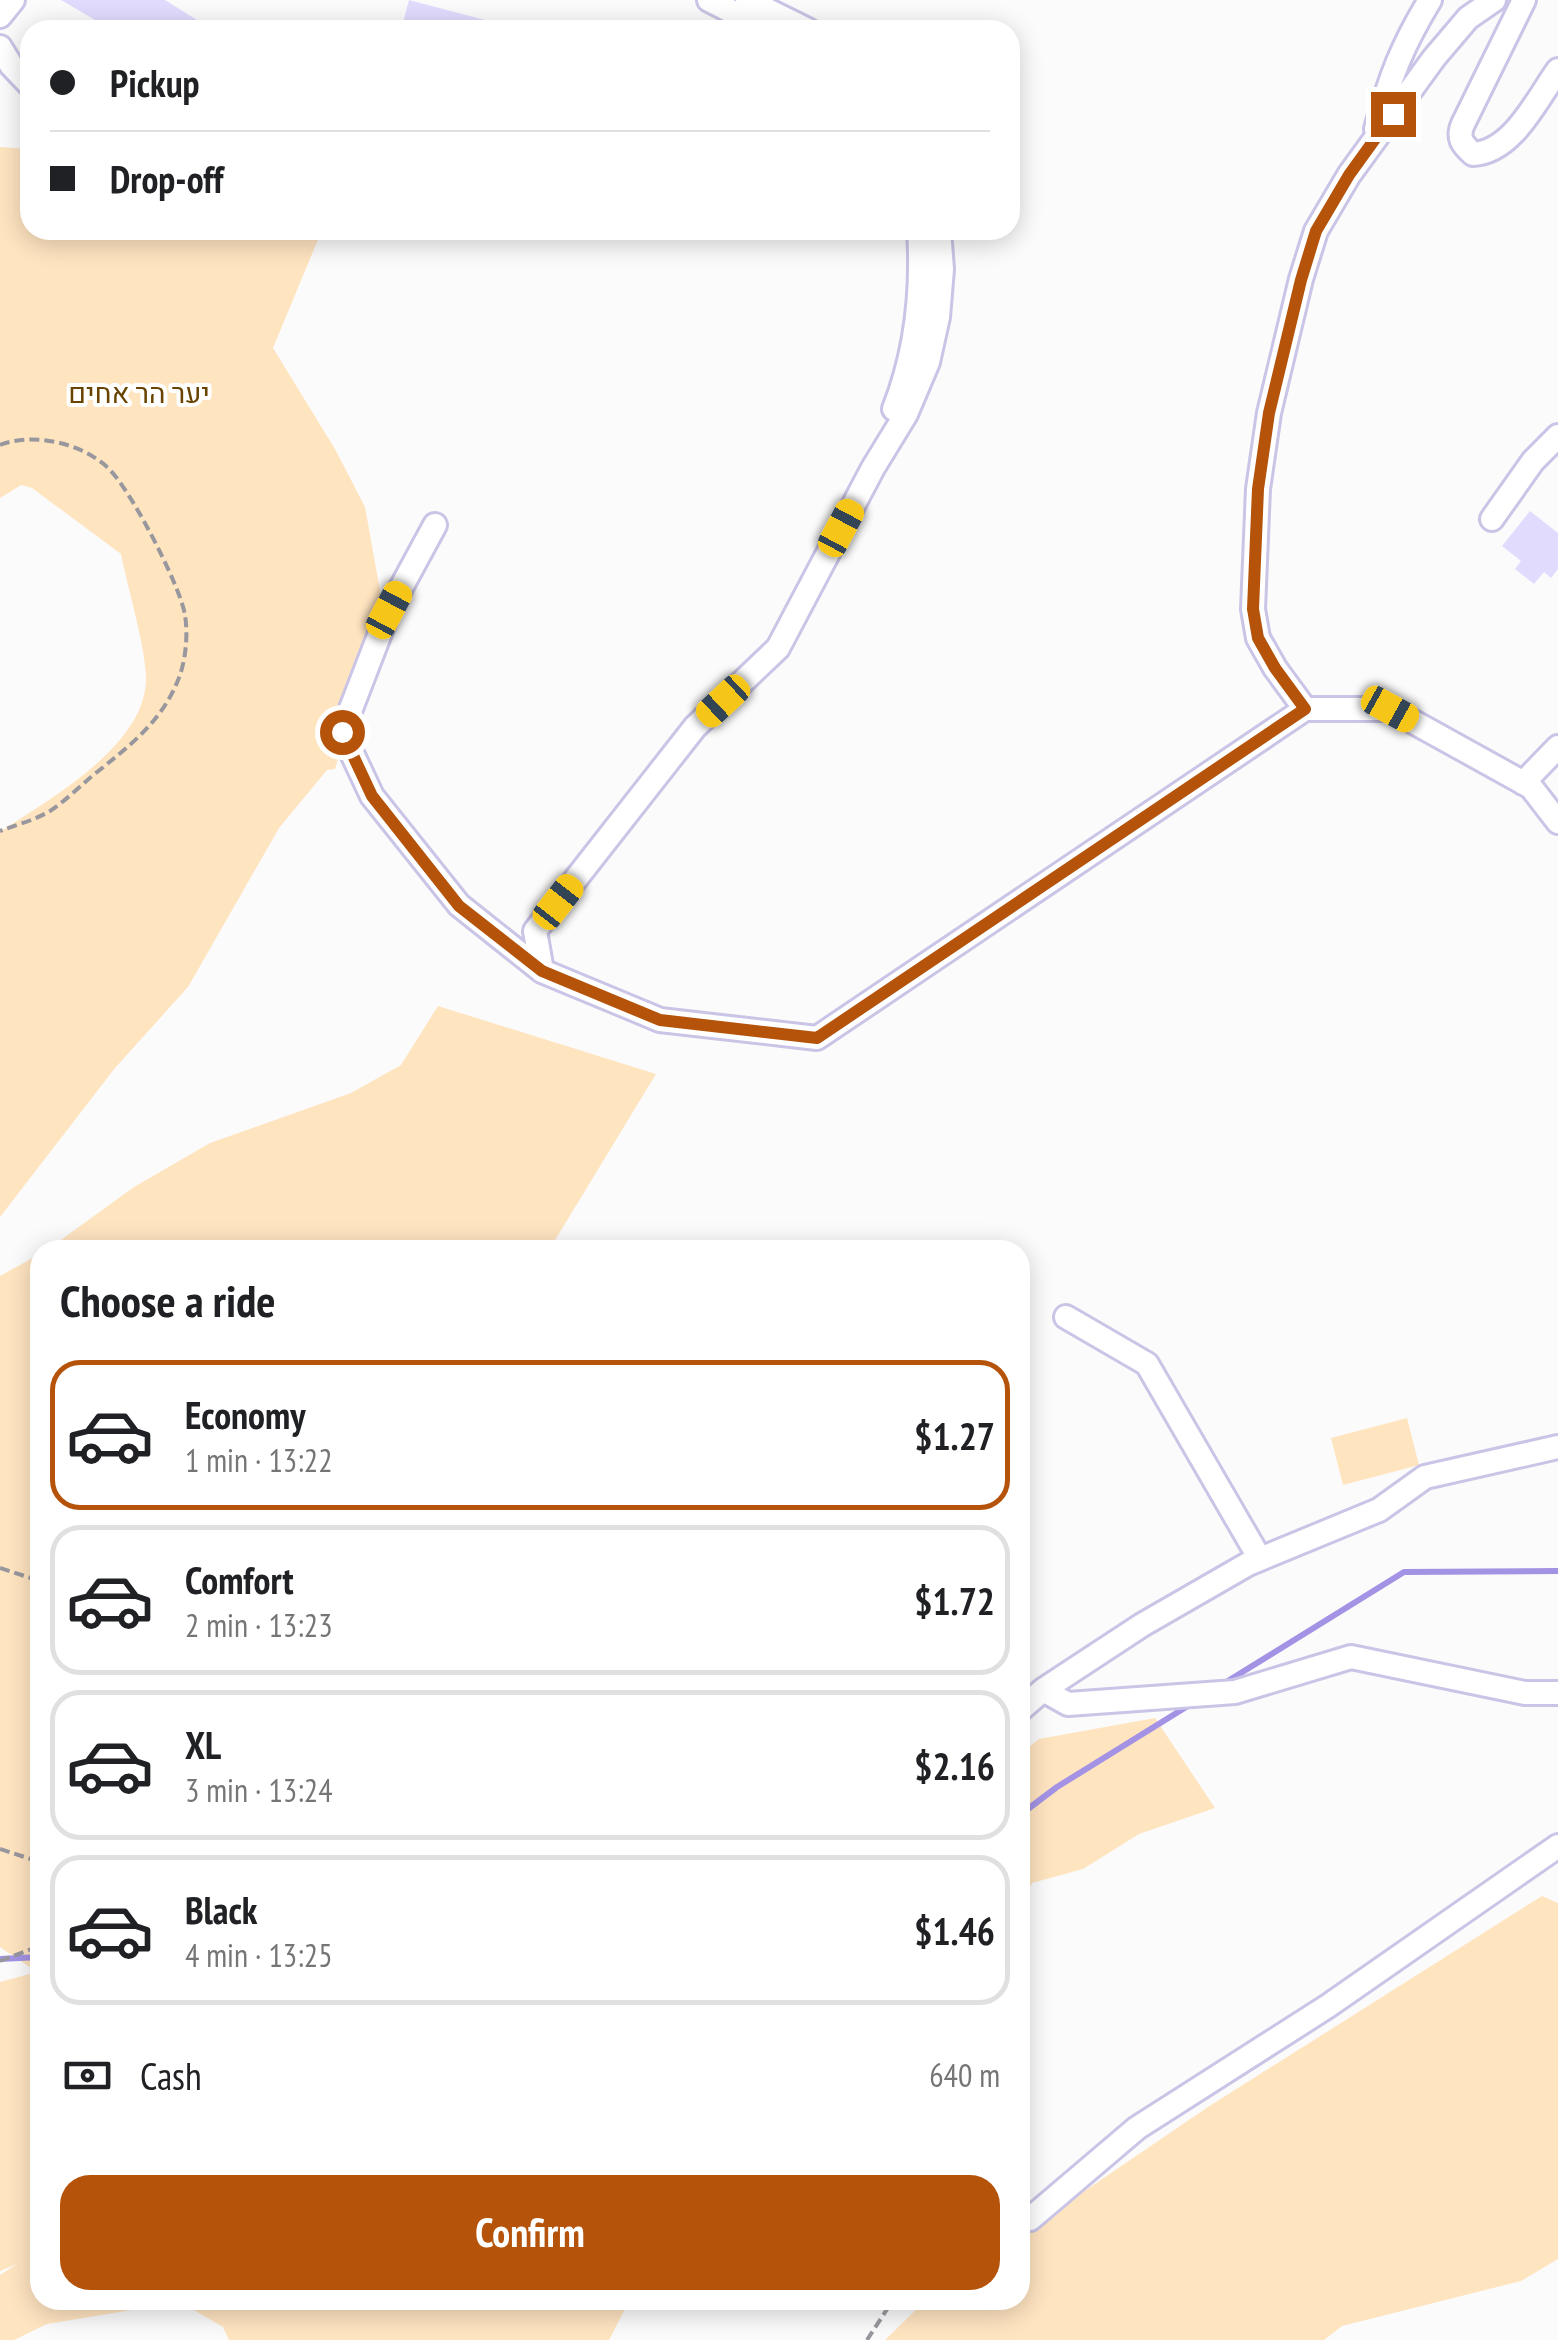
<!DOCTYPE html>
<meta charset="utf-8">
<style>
body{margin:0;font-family:"PT Sans Narrow",Heebo,sans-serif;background:#f2f2f2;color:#202124;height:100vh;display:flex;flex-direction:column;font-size:38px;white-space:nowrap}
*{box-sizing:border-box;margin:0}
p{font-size:32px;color:#757577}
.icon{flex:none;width:55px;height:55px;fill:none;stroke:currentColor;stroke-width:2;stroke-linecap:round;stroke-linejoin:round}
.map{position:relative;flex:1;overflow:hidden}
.drawer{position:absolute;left:30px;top:1240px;width:1000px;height:1070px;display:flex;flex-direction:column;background:#fff;border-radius:30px;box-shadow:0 5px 25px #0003}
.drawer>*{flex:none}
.guide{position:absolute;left:20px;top:20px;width:1000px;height:220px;border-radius:30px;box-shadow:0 5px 25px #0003;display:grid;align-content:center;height:220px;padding:0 30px;background:#fff}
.end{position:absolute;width:45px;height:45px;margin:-22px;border:12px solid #b45309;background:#fff;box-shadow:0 0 0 5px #fff}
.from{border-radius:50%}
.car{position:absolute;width:30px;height:60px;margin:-30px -15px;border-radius:12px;box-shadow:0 0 8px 2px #0007;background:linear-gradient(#f5c518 24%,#345 0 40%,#f5c518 0 76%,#345 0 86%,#f5c518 0)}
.guide b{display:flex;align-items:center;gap:35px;height:95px;font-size:38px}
.guide b+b{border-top:2px solid #e0e0e0}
.guide i{width:25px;height:25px;background:#202124}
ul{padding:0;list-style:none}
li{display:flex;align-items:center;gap:30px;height:150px;margin:0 20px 15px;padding:0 10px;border:5px solid #e0e0e0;border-radius:30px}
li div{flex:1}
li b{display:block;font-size:38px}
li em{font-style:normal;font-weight:700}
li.active{border-color:#b45309}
li>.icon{width:90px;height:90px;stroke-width:1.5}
h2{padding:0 30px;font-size:45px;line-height:120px}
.pay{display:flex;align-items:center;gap:25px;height:110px;padding:0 30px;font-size:38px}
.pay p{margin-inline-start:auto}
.action{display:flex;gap:20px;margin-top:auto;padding:20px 30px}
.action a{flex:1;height:115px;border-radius:30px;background:#b45309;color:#fff;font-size:40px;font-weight:700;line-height:115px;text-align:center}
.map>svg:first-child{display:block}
</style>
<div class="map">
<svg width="1558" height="2340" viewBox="0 0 1558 2340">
<rect width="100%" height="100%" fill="#fbfbfb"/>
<path fill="#ffe4c0" d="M 0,147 L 30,149 L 30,230 L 322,230 L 273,348 L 335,449 L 365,507 L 383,607 L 335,769 L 327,770 L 279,828 L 188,987 L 115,1068 L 0,1217 L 0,832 C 50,798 149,745 146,675 C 144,641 128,589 121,554 L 32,488 L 21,485 L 0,498 Z
M 438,1006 L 656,1074 L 549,1250 L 47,1250 L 134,1187 L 210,1143 L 351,1093 L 401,1065 Z
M 40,1254 L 40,2300 L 625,2300 L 626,2307 L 609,2340 L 229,2340 L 223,2327 L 180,2302 L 47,2324 L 14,2340 L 0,2340 L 0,2275 L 17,2264 L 0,2271 L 0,1982 L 37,1972 L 0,1947 L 0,1276 Z
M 1407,1418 L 1419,1465 L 1343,1485 L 1331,1438 Z
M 1155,1718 L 1215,1808 L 1139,1834 L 1083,1869 L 1032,1883 L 1020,1910 L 1020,1754 L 1039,1739 Z
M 1542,1896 L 1558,1903 L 1558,2259 L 1521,2281 L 1342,2326 L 1324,2340 L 885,2340 L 926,2300 L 1020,2300 L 1020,2235 L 1208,2107 Z"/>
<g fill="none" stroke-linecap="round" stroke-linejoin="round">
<path stroke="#a493e5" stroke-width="6" d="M 1223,1684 L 1404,1572 L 1558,1571
M 1020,1815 L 1057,1787 L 1191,1704
M 0,1959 L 40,1957"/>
</g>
<path fill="#e1dbfe" d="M 61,0 L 165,0 L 197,20 L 190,30 L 143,30 L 134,24 L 130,30 L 112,30 Z
M 409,0 L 504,25 L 503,30 L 401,30 Z
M 1530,511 L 1558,533 L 1558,569 L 1551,578 L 1544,572 L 1534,584 L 1515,569 L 1521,561 L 1502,546 Z"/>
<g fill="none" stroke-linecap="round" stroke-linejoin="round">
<defs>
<path id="minor" d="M 709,0 L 768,30
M 747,0 L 808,30
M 1524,0 L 1463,124 C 1457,138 1462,144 1473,154 C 1513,152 1537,99 1558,70
M 0,16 L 13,0
M 0,47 L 11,65 L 30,85
M 1376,129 C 1390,77 1402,46 1430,0
M 939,230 L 942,269 L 938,317 L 928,362 L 906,414 L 873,468 L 778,648 L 695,727 L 535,931 L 542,971 L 660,1020 L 817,1038 L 1305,709 L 1390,709 L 1531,787 L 1558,822
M 894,409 C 917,351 923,292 919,230
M 1492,519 L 1533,461 L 1558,436
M 435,525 L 389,610 L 342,732 L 372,796 L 459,905 L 542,971
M 1305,709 L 1275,668 L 1258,638 L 1253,609 L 1258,489 L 1269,413 L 1301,279 L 1316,231 L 1349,175 L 1434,58 L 1468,18 L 1494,0
M 1523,783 L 1558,747
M 1066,1317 L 1147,1364 L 1260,1559
M 1043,1690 L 1068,1704 L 1235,1692 L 1351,1657 L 1525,1693 L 1558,1693
M 1020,1710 L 1043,1690 L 1142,1625 L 1248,1564 L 1379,1510 L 1425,1477 L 1558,1447
M 1030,2219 L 1137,2128 L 1328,2006 L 1558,1846"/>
</defs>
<use href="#minor" stroke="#cac4e6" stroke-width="28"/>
<path stroke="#98979d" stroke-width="4" stroke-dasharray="10 5" stroke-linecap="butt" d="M 0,445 C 33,432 81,443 107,467 C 129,486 180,585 185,615 C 188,634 186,657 180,675 C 163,722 129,746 91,777 C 78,788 64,802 50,811 C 35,820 16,825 0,831
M 0,1568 L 40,1581
M 0,1849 L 40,1862
M 0,1961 L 40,1946
M 867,2340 L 893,2300"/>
<use href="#minor" stroke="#fff" stroke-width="22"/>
</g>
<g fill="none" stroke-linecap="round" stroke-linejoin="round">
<path stroke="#b45309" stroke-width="12" d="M 342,732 L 372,796 L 459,906 L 542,971 L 660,1020 L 817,1038 L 1305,709 L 1275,668 L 1258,638 L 1253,609 L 1258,489 L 1269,413 L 1301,280 L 1316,231 L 1349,175 L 1393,114"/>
</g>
<g text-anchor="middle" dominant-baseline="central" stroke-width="8" stroke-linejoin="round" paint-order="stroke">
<g font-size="28" fill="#684400" stroke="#fff">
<text x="139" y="392">יער הר אחים</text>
</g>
</g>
</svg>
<i class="end from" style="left:342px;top:732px"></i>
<i class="end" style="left:1393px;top:114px"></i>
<i class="car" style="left:841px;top:528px;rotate:28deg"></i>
<i class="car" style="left:389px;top:610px;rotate:28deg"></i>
<i class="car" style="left:723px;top:701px;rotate:227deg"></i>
<i class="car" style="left:1390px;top:709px;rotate:119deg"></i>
<i class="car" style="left:558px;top:902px;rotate:38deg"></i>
<div class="guide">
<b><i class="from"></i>Pickup</b>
<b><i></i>Drop-off</b>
</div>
<section class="drawer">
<h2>Choose a ride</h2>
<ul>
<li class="active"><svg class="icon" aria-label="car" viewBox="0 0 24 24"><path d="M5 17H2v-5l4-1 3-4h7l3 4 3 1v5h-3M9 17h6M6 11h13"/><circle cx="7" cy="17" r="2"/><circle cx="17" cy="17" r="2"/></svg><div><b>Economy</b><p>1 min · 13:22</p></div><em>$1.27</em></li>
<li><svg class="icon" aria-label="car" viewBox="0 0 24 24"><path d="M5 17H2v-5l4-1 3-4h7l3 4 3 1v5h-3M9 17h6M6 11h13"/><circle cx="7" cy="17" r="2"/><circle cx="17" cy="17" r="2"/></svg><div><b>Comfort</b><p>2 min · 13:23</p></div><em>$1.72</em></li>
<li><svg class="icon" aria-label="car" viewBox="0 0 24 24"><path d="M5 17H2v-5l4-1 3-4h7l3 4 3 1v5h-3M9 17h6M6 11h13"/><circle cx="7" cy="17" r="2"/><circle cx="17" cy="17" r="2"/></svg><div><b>XL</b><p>3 min · 13:24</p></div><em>$2.16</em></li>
<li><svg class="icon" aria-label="car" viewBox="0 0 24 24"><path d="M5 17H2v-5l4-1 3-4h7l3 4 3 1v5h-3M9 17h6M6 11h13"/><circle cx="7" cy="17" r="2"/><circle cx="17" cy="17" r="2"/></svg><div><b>Black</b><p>4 min · 13:25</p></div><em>$1.46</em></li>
</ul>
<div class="pay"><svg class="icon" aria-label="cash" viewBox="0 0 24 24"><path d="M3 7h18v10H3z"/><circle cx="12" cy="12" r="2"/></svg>Cash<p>640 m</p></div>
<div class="action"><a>Confirm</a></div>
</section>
</div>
